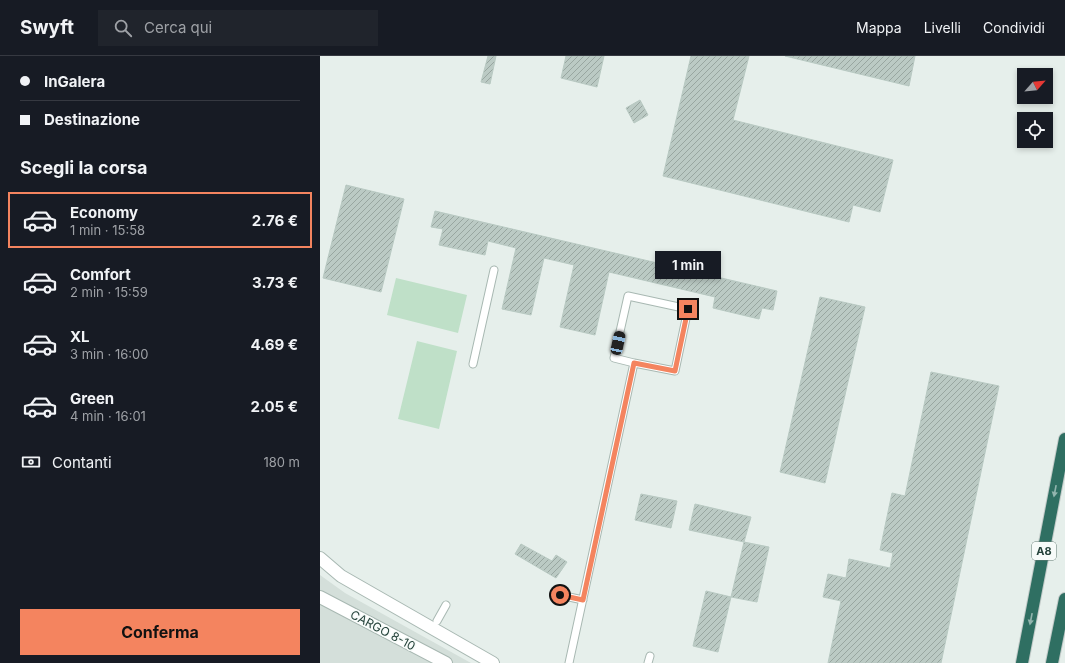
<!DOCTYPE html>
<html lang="it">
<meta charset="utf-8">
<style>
body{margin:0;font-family:Inter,sans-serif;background:#20242c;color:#f1f3f6;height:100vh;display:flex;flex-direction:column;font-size:15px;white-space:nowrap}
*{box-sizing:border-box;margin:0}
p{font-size:13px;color:#9ea1a6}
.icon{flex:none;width:22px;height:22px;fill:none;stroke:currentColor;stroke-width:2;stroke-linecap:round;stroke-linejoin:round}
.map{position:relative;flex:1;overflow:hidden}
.drawer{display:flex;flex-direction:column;background:#171b24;width:320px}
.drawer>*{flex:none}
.hud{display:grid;align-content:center;height:88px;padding:0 20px;background:#171b24}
.needle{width:26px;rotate:63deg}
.tools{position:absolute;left:697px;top:12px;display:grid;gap:8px}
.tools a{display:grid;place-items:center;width:36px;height:36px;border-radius:0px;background:#171b24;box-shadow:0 2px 6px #0003;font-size:20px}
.end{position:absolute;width:18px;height:18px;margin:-9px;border:5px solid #f4845f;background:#111;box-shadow:0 0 0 2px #111}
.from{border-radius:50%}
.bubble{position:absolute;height:28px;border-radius:0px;background:#171b24;box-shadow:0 2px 6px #0003;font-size:13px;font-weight:700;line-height:28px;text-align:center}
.car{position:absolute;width:12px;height:24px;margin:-12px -6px;border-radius:5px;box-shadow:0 0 3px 1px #0007;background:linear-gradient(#222 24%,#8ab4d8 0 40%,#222 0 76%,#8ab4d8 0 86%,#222 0)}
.hud b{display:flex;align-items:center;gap:14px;height:38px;font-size:15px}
.hud b+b{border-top:1px solid #363941}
.hud i{width:10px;height:10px;background:#f1f3f6}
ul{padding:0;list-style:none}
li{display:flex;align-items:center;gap:12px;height:56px;margin:0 8px 6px;padding:0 12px;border:2px solid transparent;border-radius:0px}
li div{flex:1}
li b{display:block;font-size:15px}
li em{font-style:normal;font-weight:700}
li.on{border-color:#f4845f}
li>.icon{width:36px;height:36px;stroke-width:1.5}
h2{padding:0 20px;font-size:18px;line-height:48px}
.pay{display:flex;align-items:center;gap:10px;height:44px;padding:0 20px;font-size:15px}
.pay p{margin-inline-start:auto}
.cta{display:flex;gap:8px;margin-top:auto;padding:8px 20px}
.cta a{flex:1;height:46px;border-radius:0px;background:#f4845f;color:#111;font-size:16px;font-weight:700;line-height:46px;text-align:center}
header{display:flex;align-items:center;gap:24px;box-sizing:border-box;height:56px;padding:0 20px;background:#171b24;border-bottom:1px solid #363941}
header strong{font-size:19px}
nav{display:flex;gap:22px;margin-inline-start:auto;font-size:14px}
.search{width:280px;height:36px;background:#20242c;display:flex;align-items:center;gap:10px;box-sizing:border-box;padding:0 14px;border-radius:0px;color:#9ea1a6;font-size:15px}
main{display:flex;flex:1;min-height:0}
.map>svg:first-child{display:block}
</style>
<header>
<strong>Swyft</strong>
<div class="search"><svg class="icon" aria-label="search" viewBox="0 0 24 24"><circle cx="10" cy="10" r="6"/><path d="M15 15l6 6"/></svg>Cerca qui</div>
<nav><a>Mappa</a><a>Livelli</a><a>Condividi</a></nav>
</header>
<main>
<section class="drawer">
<div class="hud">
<b><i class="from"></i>InGalera</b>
<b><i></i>Destinazione</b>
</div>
<h2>Scegli la corsa</h2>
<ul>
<li class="on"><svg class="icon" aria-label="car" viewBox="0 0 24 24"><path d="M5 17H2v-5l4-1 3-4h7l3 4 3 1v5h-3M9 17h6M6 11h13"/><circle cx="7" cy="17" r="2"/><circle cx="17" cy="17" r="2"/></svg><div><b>Economy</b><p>1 min · 15:58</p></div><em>2.76 €</em></li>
<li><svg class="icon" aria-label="car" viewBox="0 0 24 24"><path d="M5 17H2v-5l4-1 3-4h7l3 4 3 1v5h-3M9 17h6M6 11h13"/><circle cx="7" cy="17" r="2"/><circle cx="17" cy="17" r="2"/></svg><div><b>Comfort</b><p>2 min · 15:59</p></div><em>3.73 €</em></li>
<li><svg class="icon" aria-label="car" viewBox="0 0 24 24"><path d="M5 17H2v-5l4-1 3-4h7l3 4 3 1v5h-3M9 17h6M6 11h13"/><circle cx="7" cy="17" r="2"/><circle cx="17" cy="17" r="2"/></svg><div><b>XL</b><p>3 min · 16:00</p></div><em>4.69 €</em></li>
<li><svg class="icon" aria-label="car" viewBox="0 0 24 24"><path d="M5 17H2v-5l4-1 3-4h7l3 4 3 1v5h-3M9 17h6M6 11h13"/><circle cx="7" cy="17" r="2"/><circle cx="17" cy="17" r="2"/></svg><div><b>Green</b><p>4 min · 16:01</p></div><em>2.05 €</em></li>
</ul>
<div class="pay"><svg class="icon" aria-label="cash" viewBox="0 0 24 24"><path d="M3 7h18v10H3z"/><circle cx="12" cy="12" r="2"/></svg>Contanti<p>180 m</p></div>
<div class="cta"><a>Conferma</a></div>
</section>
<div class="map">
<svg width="745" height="607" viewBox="0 0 745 607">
<defs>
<pattern id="building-hatch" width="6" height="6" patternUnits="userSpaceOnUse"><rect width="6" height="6" fill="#bbcac4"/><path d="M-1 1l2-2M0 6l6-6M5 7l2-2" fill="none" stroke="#98a6a0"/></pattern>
</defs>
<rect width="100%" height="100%" fill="#e6efeb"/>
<path fill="#d4dfda" d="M 0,519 L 25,537 L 151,607 L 0,607 Z"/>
<path fill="#bfe0c8" d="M 76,222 L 147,239 L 138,277 L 67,259 Z
M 97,285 L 137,295 L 119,373 L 78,363 Z"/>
<path fill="url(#building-hatch)" stroke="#b8c9c2" d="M 168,0 L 176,0 L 170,28 L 161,26 Z
M 246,0 L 284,0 L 277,31 L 241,22 Z
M 371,0 L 429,0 L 413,64 L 573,104 L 560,156 L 533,149 L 529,166 L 343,120 Z
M 465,0 L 595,0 L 589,30 Z
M 320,44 L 328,59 L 314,67 L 306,52 Z
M 26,129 L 84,143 L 61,236 L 3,222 Z
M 115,155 L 457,235 L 453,254 L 442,252 L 439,263 L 393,252 L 395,241 L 289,216 L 275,279 L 240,271 L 254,209 L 224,202 L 211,259 L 182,253 L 196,192 L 168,185 L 165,199 L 119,189 L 123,173 L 111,171 Z
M 500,241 L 545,251 L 505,427 L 460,416 Z
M 611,316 L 679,330 L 621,607 L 508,607 L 521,545 L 503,541 L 508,518 L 526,522 L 529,503 L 570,512 L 573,497 L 560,494 L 572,437 L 585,440 Z
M 321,438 L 357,445 L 351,472 L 315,464 Z
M 375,448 L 431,461 L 424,486 L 369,474 Z
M 424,486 L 449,491 L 437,546 L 411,541 Z
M 201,488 L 232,505 L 236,499 L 247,506 L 236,522 L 195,498 Z
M 386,535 L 411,541 L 398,596 L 373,590 Z"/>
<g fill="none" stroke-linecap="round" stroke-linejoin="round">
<defs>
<path id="service" d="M 153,308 L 174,214
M 240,539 L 263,544
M 117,565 L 126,549
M 249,607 L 314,307 L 294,302 L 308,240 L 368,253 L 355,315 L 314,307
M 328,607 L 330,600"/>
<path id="minor" d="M 0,541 L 126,607"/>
<path id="tertiary" d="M 0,502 L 21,520 L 173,607"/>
<path id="motorway" d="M 702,607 L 745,383
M 732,607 L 745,543"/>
</defs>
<use href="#service" stroke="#a8b8b2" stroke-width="9"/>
<use href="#minor" stroke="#a8b8b2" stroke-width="14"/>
<use href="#tertiary" stroke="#a8b8b2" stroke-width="14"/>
<use href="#motorway" stroke="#c2cac8" stroke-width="14"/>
<use href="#service" stroke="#fff" stroke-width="7"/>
<use href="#minor" stroke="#fff" stroke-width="12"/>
<use href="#tertiary" stroke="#fff" stroke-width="12"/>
<use href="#motorway" stroke="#2f6f62" stroke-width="12"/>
</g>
<defs><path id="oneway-solid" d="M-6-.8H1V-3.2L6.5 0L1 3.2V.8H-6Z"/></defs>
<g fill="#93b5ae">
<use href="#oneway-solid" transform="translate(735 435) rotate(101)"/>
<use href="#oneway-solid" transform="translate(711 563) rotate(101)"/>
</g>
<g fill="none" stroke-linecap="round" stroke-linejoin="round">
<path stroke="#f4845f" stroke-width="5" d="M 240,539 L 263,544 L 314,307 L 355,315 L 368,253"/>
</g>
<g text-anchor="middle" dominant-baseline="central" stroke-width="3" stroke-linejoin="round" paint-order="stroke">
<rect fill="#f7fbf9" stroke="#637a73" stroke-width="1" x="712" y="486" width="24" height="18" rx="3"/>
<g font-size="11" font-weight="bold" fill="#24423a">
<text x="724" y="495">A8</text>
</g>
<g font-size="12" fill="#24423a" stroke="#f7fbf9">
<text transform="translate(63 574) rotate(28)">CARGO 8-10</text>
</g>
</g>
</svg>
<div class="tools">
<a><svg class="needle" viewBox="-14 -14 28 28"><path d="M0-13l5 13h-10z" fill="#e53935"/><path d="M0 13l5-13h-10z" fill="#9ea1a6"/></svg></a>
<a><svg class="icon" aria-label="locate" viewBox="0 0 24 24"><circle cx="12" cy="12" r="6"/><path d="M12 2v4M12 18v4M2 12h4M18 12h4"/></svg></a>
</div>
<i class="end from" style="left:240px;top:539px"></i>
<i class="end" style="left:368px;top:253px"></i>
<div class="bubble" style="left:335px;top:195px;width:66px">1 min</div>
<i class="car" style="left:298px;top:287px;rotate:12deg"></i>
</div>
</main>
